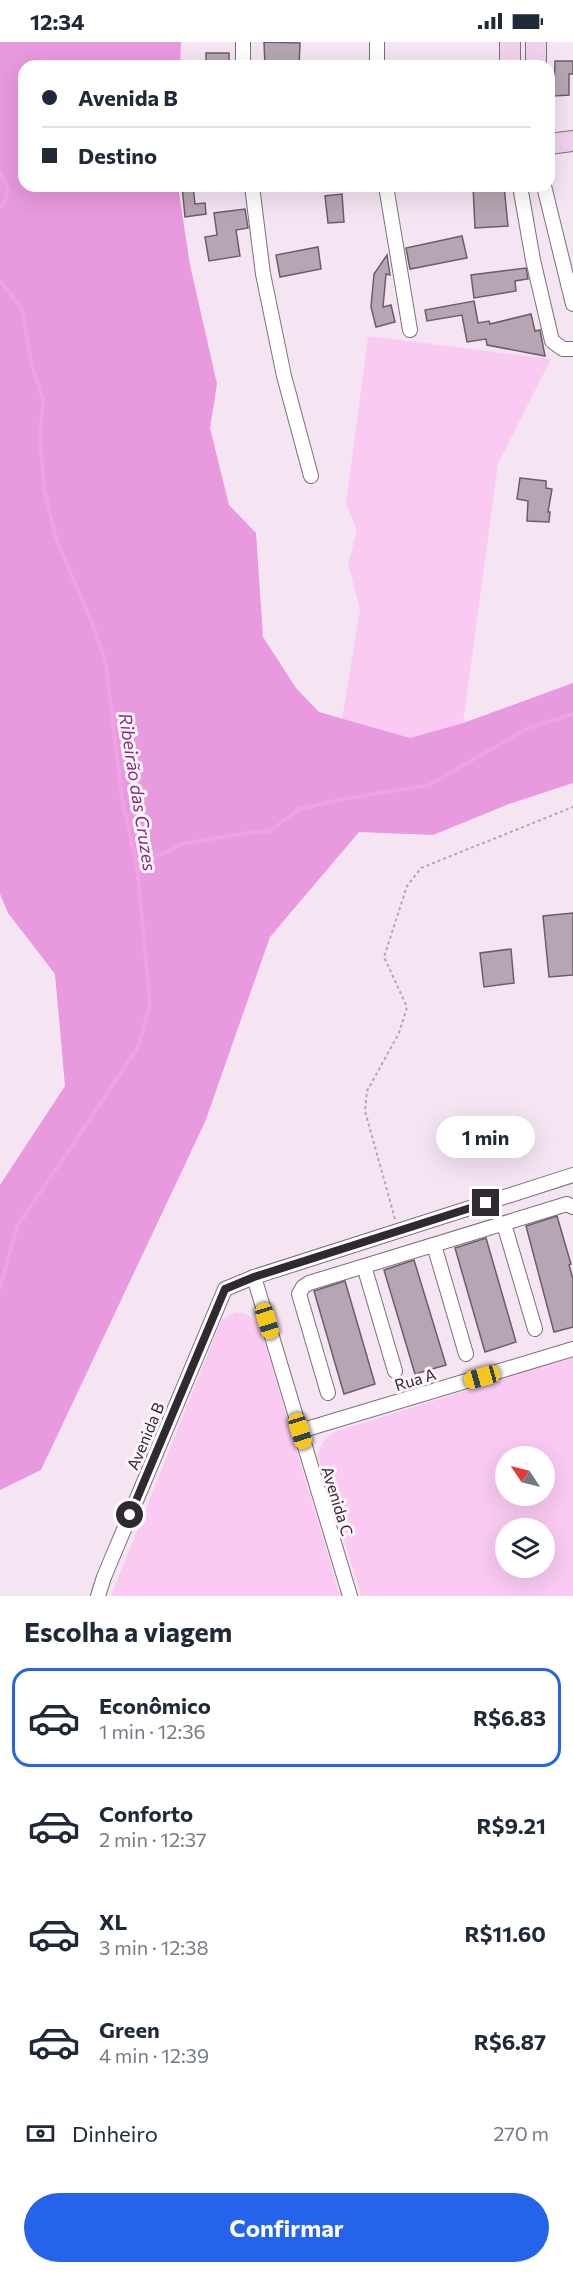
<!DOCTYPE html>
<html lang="pt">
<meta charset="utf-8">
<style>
body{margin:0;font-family:Commissioner,sans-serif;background:#f2f2f3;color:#1f2937;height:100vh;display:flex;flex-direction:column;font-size:22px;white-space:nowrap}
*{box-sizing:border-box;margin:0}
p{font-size:20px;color:#747a83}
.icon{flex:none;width:33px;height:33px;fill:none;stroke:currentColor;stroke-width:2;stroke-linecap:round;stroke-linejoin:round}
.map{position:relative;height:1554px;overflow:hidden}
.side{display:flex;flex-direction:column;background:#fff;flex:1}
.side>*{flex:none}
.hud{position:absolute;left:18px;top:18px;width:537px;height:132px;border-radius:18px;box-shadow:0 6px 24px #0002;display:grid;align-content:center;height:132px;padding:0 24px;background:#fff}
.needle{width:39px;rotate:305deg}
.fabs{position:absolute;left:495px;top:1404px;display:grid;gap:12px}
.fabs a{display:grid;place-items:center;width:60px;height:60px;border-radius:50%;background:#fff;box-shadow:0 6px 24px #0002;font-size:30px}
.end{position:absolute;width:27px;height:27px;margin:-14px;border:8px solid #30292f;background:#fff;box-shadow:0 0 0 3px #fff}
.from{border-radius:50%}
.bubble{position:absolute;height:42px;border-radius:21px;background:#fff;box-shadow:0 6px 24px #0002;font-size:20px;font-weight:700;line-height:42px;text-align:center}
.car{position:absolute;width:18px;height:36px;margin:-18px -9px;border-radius:8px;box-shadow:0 0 4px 2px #0007;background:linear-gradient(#f5c518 24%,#345 0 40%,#f5c518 0 76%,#345 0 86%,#f5c518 0)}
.hud b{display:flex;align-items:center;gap:21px;height:57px;font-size:22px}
.hud b+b{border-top:2px solid #e0e1e3}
.hud i{width:15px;height:15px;background:#1f2937}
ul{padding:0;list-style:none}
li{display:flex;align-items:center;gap:18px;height:99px;margin:0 12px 9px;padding:0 12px;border:3px solid transparent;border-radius:18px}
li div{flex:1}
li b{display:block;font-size:22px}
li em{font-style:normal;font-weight:700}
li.selected{border-color:#2563eb}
li>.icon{width:54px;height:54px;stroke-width:1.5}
h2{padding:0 24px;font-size:27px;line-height:72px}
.pay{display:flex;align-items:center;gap:15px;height:66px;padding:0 24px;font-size:22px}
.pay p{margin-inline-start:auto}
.primary-button{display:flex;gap:12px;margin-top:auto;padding:12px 24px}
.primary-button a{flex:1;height:69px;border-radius:36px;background:#2563eb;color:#fff;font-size:24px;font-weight:700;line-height:69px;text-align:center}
.status{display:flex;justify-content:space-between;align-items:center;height:42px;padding:0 30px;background:#fff;direction:ltr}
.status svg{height:16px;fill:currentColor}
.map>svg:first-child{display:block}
</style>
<div class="status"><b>12:34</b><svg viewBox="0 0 49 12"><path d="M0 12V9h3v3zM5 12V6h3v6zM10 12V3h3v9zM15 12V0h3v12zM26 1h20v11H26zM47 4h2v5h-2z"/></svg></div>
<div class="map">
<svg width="573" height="1554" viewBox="0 0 573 1554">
<rect width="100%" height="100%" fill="#f5e4f2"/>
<path fill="#facaf2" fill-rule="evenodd" d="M 368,294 L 551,317 L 498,422 L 463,681 L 410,696 L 342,677 L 360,568 L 348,522 L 357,488 L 346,462 Z
M 235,1270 L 246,1272 L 259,1281 L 340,1554 L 111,1554 L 221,1279 Z
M 573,1315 L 573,1554 L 361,1554 L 318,1413 C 321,1402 324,1396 334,1390 ZM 544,1414 L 544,1454 L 506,1454 L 506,1414 ZM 544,1486 L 544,1526 L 506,1526 L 506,1486 Z"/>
<path fill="#e999de" d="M 0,0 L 181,0 L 180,24 L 24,24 L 24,144 L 178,144 L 190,223 L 217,342 L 210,386 L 229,463 L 256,491 L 263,595 L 296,646 L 319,670 L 410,696 L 463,681 L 573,641 L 573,741 L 509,762 L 433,793 L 359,790 L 270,895 L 205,1080 L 41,1428 L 0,1448 L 0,1143 L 65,1044 L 55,932 L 8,871 L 0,852 Z"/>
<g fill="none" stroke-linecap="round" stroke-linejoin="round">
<path stroke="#f0a0e5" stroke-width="4" d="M 0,131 L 8,147 L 4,162 L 0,165
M 0,239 L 22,267 L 31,320 L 43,358 L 40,395 L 44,447 L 56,496 L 95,589 L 106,622 L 122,757 L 137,824 L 150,962 L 138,1005 L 17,1185 L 0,1246
M 137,824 L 182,802 L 247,791 L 270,789 L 299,767 L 343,757 L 429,743 L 528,686 L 573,672"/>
</g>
<path fill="#b6a6b3" stroke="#6c5d69" stroke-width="1.5" d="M 264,0 L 300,1 L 299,24 L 265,24 Z
M 206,11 L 229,11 L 229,24 L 206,22 Z
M 555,19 L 573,19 L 573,32 L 569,32 L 569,53 L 554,54 Z
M 182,144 L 193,144 L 195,162 L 205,161 L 206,172 L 185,175 Z
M 473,144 L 504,144 L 508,184 L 475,186 Z
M 342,152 L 344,180 L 328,181 L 325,154 Z
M 245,167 L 248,186 L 236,188 L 240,214 L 209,219 L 205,195 L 217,193 L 214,171 Z
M 462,194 L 467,216 L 410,227 L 406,206 Z
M 318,205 L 321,227 L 280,235 L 276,213 Z
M 387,213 L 390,233 L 386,232 L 383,265 L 391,263 L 395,280 L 376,285 L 371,265 L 374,232 Z
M 526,226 L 528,237 L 515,239 L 516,249 L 474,256 L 471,233 Z
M 474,259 L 478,281 L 489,279 L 490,282 L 531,272 L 535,289 L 540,288 L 545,314 L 487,303 L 486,297 L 467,300 L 462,273 L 427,279 L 425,268 Z
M 520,436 L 546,439 L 546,446 L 552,447 L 548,470 L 550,470 L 549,480 L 527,479 L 528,459 L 517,457 Z
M 573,871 L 573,933 L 549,935 L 543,874 Z
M 511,907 L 514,941 L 484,945 L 480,911 Z
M 557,1174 L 571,1222 L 569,1223 L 573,1237 L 573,1285 L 554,1290 L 526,1184 Z
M 486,1196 L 516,1300 L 485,1310 L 455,1206 Z
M 414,1218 L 446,1323 L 415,1332 L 384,1228 Z
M 345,1239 L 375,1342 L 344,1352 L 314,1249 Z"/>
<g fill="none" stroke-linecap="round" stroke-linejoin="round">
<defs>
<path id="street" d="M 243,0 L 243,24
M 377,0 L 377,24
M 252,144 L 263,232 L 284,334 L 311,434
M 386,144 L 410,288
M 520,144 L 533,218 L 552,299 L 563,307 L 573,307
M 544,144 L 573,262
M 504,1182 L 535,1287
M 434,1203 L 466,1312
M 364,1224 L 395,1329
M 254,1235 L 350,1554
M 328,1351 L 299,1252 L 303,1245 L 309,1241 L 567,1162 L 573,1165
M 300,1389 L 573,1307
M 98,1554 L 104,1535 L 225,1247 L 254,1235 L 573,1133"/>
<path id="secondary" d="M 510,0 L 510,24
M 536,0 L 536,24
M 549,102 L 573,99"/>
</defs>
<use href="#street" stroke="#7e6e7b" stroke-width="16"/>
<use href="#secondary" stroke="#7e6e7b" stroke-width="22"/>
<path stroke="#b4a6b1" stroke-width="2" stroke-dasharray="3 3" stroke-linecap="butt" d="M 395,1177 L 365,1069 L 367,1049 L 399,991 L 407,965 L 384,915 L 407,844 L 421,826 L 573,765"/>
<use href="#street" stroke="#fff" stroke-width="14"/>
<use href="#secondary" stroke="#f1d2ee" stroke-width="20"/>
</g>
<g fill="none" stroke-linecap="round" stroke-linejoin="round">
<path stroke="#30292f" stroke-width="8" d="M 130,1473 L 225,1247 L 254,1235 L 486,1161"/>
</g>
<g text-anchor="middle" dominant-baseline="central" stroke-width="6" stroke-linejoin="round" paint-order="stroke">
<g font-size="16" fill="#30292f" stroke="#fef4fc">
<text transform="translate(415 1337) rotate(-17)">Rua A</text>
<text transform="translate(145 1394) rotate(-67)">Avenida B</text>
<text transform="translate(338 1459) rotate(73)">Avenida C</text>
</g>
<g font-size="18" font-style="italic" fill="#872b7f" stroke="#fef4fc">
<text transform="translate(138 750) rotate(81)">Ribeirão das Cruzes</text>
</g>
</g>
</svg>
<div class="fabs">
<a><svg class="needle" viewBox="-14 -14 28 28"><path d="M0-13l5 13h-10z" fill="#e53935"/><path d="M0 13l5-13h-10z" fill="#747a83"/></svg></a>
<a><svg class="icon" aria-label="layers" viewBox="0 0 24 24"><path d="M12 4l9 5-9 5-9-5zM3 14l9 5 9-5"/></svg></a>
</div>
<i class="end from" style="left:130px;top:1473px"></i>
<i class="end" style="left:486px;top:1161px"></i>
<div class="bubble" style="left:436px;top:1074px;width:99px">1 min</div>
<i class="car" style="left:267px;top:1279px;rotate:163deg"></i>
<i class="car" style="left:482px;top:1335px;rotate:254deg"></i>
<i class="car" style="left:300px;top:1389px;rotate:163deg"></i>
<div class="hud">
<b><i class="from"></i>Avenida B</b>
<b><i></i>Destino</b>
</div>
</div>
<section class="side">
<h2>Escolha a viagem</h2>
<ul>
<li class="selected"><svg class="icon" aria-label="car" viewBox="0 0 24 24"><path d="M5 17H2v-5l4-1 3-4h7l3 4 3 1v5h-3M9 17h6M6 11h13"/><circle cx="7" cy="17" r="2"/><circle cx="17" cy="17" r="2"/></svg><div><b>Econômico</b><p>1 min · 12:36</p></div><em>R$6.83</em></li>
<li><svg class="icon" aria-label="car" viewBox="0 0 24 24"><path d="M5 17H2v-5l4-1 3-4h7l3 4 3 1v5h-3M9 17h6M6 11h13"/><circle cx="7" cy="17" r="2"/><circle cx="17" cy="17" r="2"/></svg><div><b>Conforto</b><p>2 min · 12:37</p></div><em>R$9.21</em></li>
<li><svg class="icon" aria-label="car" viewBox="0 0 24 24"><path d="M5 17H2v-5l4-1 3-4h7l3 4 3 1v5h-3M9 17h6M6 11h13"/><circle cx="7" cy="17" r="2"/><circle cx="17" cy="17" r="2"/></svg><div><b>XL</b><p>3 min · 12:38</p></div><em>R$11.60</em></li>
<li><svg class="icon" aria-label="car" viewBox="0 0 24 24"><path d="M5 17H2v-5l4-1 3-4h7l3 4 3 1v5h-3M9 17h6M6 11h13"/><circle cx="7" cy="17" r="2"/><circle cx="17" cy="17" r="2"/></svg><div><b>Green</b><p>4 min · 12:39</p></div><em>R$6.87</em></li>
</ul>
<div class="pay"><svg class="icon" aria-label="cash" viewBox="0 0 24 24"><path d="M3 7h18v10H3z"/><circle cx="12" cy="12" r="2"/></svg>Dinheiro<p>270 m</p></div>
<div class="primary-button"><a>Confirmar</a></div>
</section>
